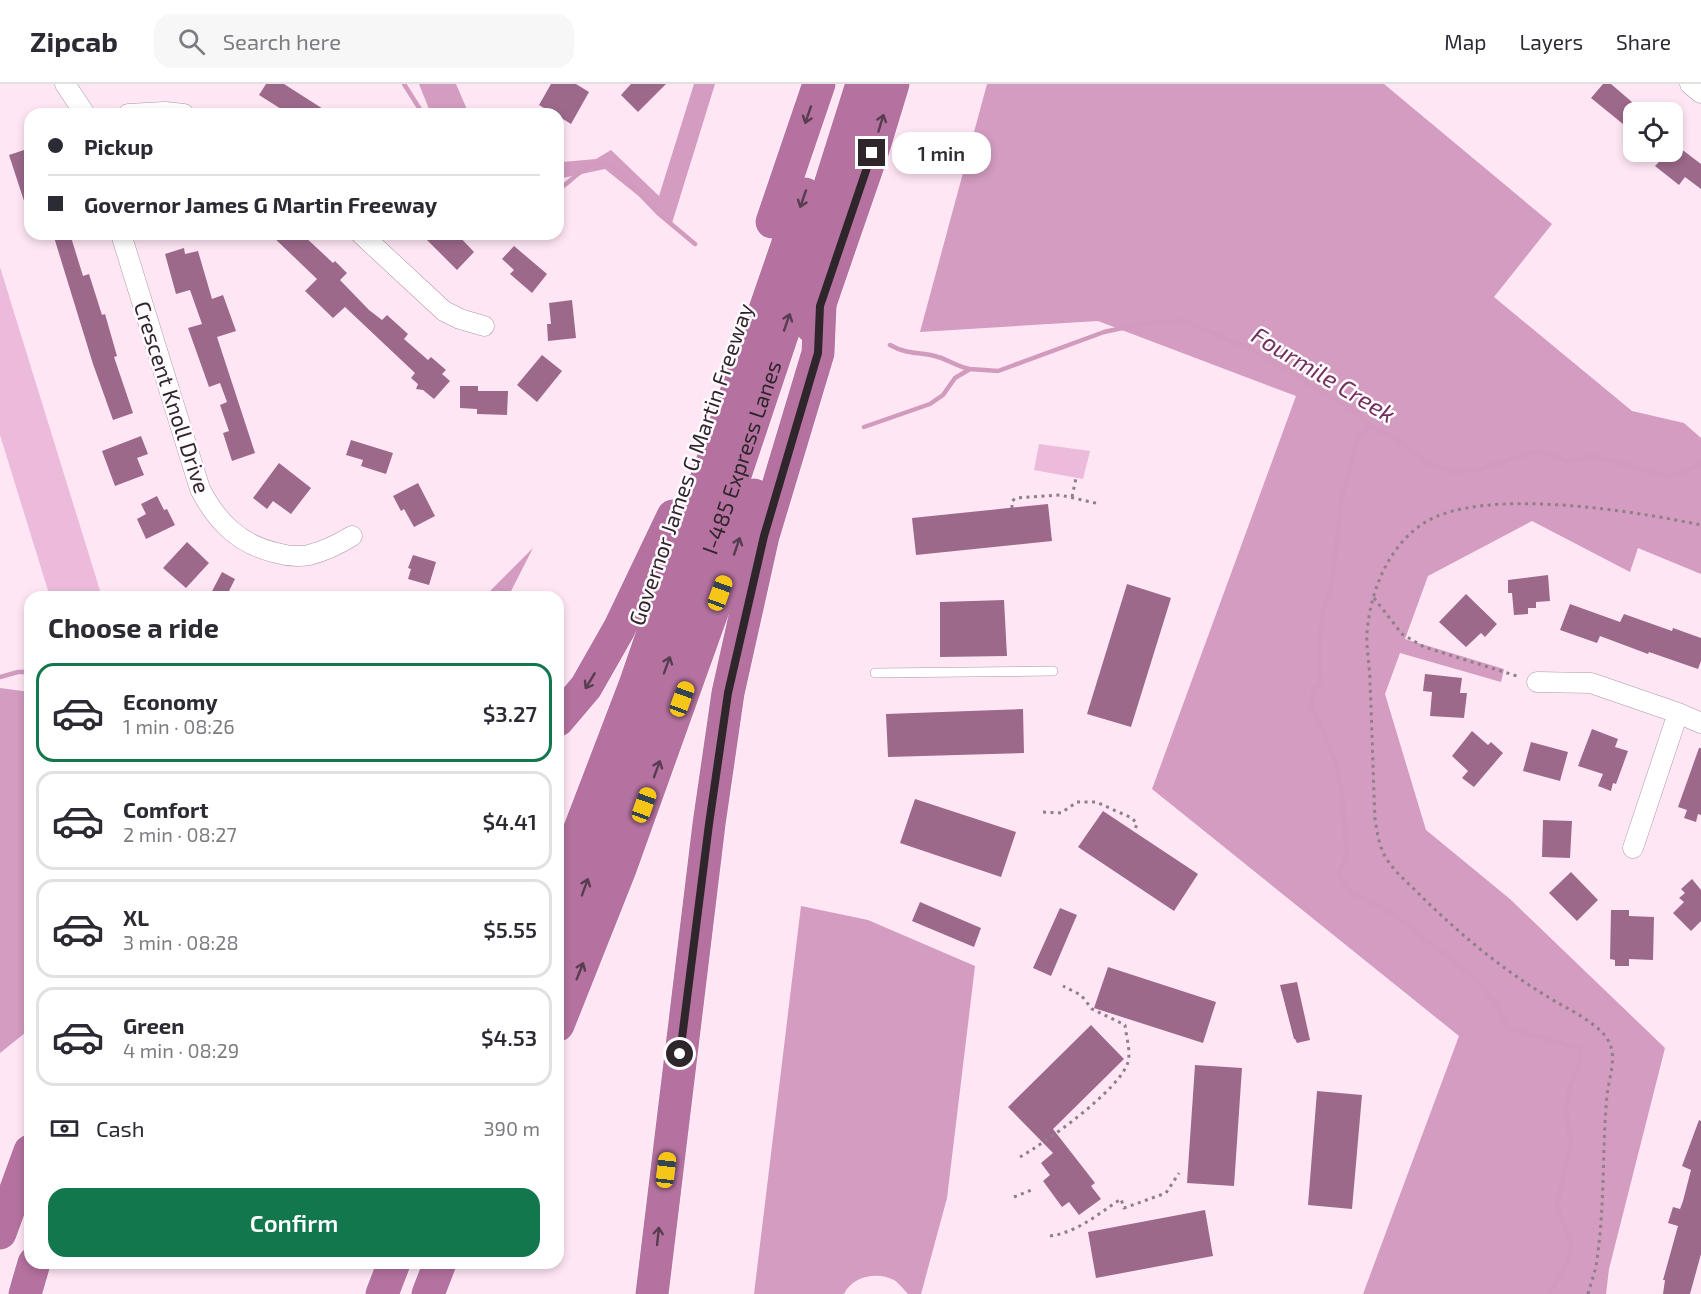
<!DOCTYPE html>
<meta charset="utf-8">
<style>
body{margin:0;font-family:"Exo 2",sans-serif;background:#f7f7f7;color:#2b2b33;height:100vh;display:flex;flex-direction:column;font-size:22px;white-space:nowrap}
*{box-sizing:border-box;margin:0}
p{font-size:20px;color:#7c7c81}
.icon{flex:none;width:33px;height:33px;fill:none;stroke:currentColor;stroke-width:2;stroke-linecap:round;stroke-linejoin:round}
.map{position:relative;flex:1;overflow:hidden}
.drawer{position:absolute;left:24px;top:507px;width:540px;height:678px;display:flex;flex-direction:column;background:#fff;border-radius:18px;box-shadow:0 3px 9px #0003}
.drawer>*{flex:none}
.guide{position:absolute;left:24px;top:24px;width:540px;height:132px;border-radius:18px;box-shadow:0 3px 9px #0003;display:grid;align-content:center;height:132px;padding:0 24px;background:#fff}
.buttons{position:absolute;left:1623px;top:18px;display:grid;gap:12px}
.buttons a{display:grid;place-items:center;width:60px;height:60px;border-radius:12px;background:#fff;box-shadow:0 3px 9px #0003;font-size:30px}
.end{position:absolute;width:27px;height:27px;margin:-14px;border:8px solid #2f262c;background:#fff;box-shadow:0 0 0 3px #fff}
.from{border-radius:50%}
.bubble{position:absolute;height:42px;border-radius:18px;background:#fff;box-shadow:0 3px 9px #0003;font-size:20px;font-weight:600;line-height:42px;text-align:center}
.car{position:absolute;width:18px;height:36px;margin:-18px -9px;border-radius:8px;box-shadow:0 0 4px 2px #0007;background:linear-gradient(#f5c518 24%,#345 0 40%,#f5c518 0 76%,#345 0 86%,#f5c518 0)}
.guide b{display:flex;align-items:center;gap:21px;height:57px;font-size:22px}
.guide b+b{border-top:2px solid #e1e1e2}
.guide i{width:15px;height:15px;background:#2b2b33}
ul{padding:0;list-style:none}
li{display:flex;align-items:center;gap:18px;height:99px;margin:0 12px 9px;padding:0 12px;border:3px solid #e1e1e2;border-radius:18px}
li div{flex:1}
li b{display:block;font-size:22px}
li em{font-style:normal;font-weight:600}
li.active{border-color:#13774e}
li>.icon{width:54px;height:54px;stroke-width:1.5}
h2{padding:0 24px;font-size:27px;line-height:72px}
.pay{display:flex;align-items:center;gap:15px;height:66px;padding:0 24px;font-size:22px}
.pay p{margin-inline-start:auto}
.button{display:flex;gap:12px;margin-top:auto;padding:12px 24px}
.button a{flex:1;height:69px;border-radius:18px;background:#13774e;color:#fff;font-size:24px;font-weight:600;line-height:69px;text-align:center}
header{display:flex;align-items:center;gap:36px;box-sizing:border-box;height:84px;padding:0 30px;background:#fff;border-bottom:2px solid #e1e1e2}
header strong{font-size:28px}
nav{display:flex;gap:33px;margin-inline-start:auto;font-size:21px}
.search{width:420px;height:54px;background:#f7f7f7;display:flex;align-items:center;gap:15px;box-sizing:border-box;padding:0 21px;border-radius:18px;color:#7c7c81;font-size:22px}
.map>svg:first-child{display:block}
</style>
<header>
<strong>Zipcab</strong>
<div class="search"><svg class="icon" aria-label="search" viewBox="0 0 24 24"><circle cx="10" cy="10" r="6"/><path d="M15 15l6 6"/></svg>Search here</div>
<nav><a>Map</a><a>Layers</a><a>Share</a></nav>
</header>
<div class="map">
<svg width="1701" height="1210" viewBox="0 0 1701 1210">
<rect width="100%" height="100%" fill="#ffe6f5"/>
<path fill="#ecbada" d="M 0,183 L 102,513 L 50,513 L 0,351 Z
M 1039,360 L 1090,367 L 1083,395 L 1034,386 Z"/>
<path fill="#d39cc0" d="M 419,0 L 456,0 L 469,30 L 431,30 Z
M 694,0 L 715,0 L 672,139 L 605,85 L 558,95 L 558,76 L 562,78 L 596,75 L 611,66 L 659,112 Z
M 987,0 L 1384,0 L 1552,140 L 1494,213 L 1632,327 L 1684,339 L 1701,354 L 1701,490 L 1638,464 L 1630,488 L 1532,437 L 1428,492 L 1405,555 L 1504,585 L 1501,598 L 1400,569 L 1385,610 L 1426,746 L 1510,815 L 1665,964 L 1609,1185 L 1606,1210 L 1363,1210 L 1459,952 L 1152,705 L 1296,312 L 1098,237 L 920,248 Z
M 533,464 L 508,513 L 484,513 Z
M 0,604 L 30,608 L 30,945 L 0,969 Z
M 801,822 L 868,836 L 975,882 L 947,1114 L 921,1210 L 908,1210 C 904,1206 899,1199 894,1196 C 877,1187 852,1192 844,1210 L 754,1210 Z"/>
<g fill="none" stroke-linecap="round" stroke-linejoin="round">
<path stroke="#d19bbe" stroke-width="4.5" d="M 404,0 L 423,30
M 558,106 C 577,93 591,71 615,84 L 658,129 L 695,160
M 890,261 C 910,272 919,267 938,273 C 949,276 958,283 970,285
M 1370,342 L 1361,350 L 1355,363 L 1350,387 L 1342,411 L 1331,506 C 1317,533 1319,569 1320,599 L 1314,604 L 1311,625 L 1320,640 L 1336,679 L 1342,711 L 1347,771 L 1339,789 L 1350,807 L 1393,830 L 1477,896 L 1494,917 L 1508,944 L 1581,965 L 1581,976 L 1570,1003 L 1566,1027 L 1571,1059 L 1557,1123 L 1571,1158 L 1568,1178 L 1549,1210
M 864,343 L 930,320 L 943,311 L 955,294 L 970,285 L 998,287 L 1104,248 L 1146,239 L 1184,237 L 1261,270 L 1354,327 L 1370,342 L 1395,354 L 1426,378 L 1451,388 L 1480,385 L 1538,367 L 1569,377 L 1593,372 L 1667,392 L 1686,388 L 1701,379
M 0,593 L 18,588 L 30,588"/>
</g>
<path fill="#9c698b" d="M 266,0 L 284,0 L 331,30 L 289,30 L 259,11 Z
M 551,0 L 576,0 L 589,8 L 571,40 L 558,32 L 558,30 L 554,30 L 539,21 Z
M 631,0 L 666,0 L 638,28 L 621,11 Z
M 1603,0 L 1611,0 L 1632,18 L 1630,21 L 1639,28 L 1634,28 L 1634,49 L 1591,14 Z
M 1672,58 L 1701,80 L 1701,105 L 1685,93 L 1679,101 L 1655,82 L 1659,78 L 1646,68 L 1672,68 Z
M 30,64 L 30,125 L 27,126 L 9,71 Z
M 53,150 L 70,150 L 83,192 L 89,190 L 102,231 L 105,230 L 117,272 L 114,273 L 133,329 L 113,336 L 93,280 Z
M 270,150 L 302,150 L 333,179 L 335,177 L 347,189 L 340,196 L 369,226 L 382,236 L 387,231 L 408,250 L 404,255 L 428,276 L 431,273 L 446,286 L 442,290 L 450,297 L 434,315 L 423,306 L 416,305 L 418,300 L 411,294 L 415,289 L 345,223 L 333,234 L 305,207 L 317,195 Z
M 421,150 L 457,150 L 474,168 L 457,186 Z
M 514,162 L 547,190 L 532,209 L 510,190 L 514,186 L 502,175 Z
M 184,164 L 185,170 L 198,167 L 212,215 L 223,211 L 236,247 L 217,253 L 255,369 L 232,377 L 223,349 L 229,347 L 220,321 L 227,318 L 220,299 L 209,303 L 188,244 L 202,240 L 190,206 L 176,210 L 165,170 Z
M 572,216 L 576,254 L 548,257 L 547,240 L 551,240 L 549,219 Z
M 542,271 L 562,287 L 537,318 L 517,301 Z
M 460,302 L 478,302 L 478,307 L 508,307 L 507,331 L 477,330 L 477,325 L 460,324 Z
M 141,352 L 148,370 L 137,374 L 144,391 L 115,402 L 102,367 Z
M 351,356 L 393,369 L 386,390 L 361,382 L 363,376 L 346,371 Z
M 279,379 L 311,404 L 291,430 L 273,417 L 267,425 L 253,414 Z
M 418,399 L 435,432 L 414,443 L 404,425 L 401,427 L 393,412 Z
M 157,412 L 164,426 L 167,425 L 175,441 L 146,455 L 137,435 L 146,430 L 141,420 Z
M 1048,420 L 1052,457 L 916,471 L 912,434 Z
M 187,458 L 209,479 L 186,504 L 163,484 Z
M 413,471 L 436,478 L 429,501 L 408,495 L 411,485 L 408,484 Z
M 222,488 L 235,495 L 226,513 L 209,513 Z
M 1548,491 L 1550,517 L 1536,518 L 1536,524 L 1528,524 L 1528,530 L 1514,531 L 1512,509 L 1508,509 L 1508,496 Z
M 1127,500 L 1171,514 L 1131,643 L 1087,630 Z
M 1466,510 L 1497,540 L 1485,553 L 1481,549 L 1466,563 L 1439,538 Z
M 1004,516 L 1007,572 L 940,573 L 940,518 Z
M 1570,520 L 1620,538 L 1624,530 L 1672,547 L 1673,544 L 1701,554 L 1701,577 L 1698,585 L 1649,568 L 1648,570 L 1600,552 L 1597,559 L 1560,546 Z
M 1425,590 L 1462,594 L 1460,609 L 1467,609 L 1464,634 L 1430,632 L 1432,608 L 1423,607 Z
M 1023,625 L 1024,669 L 888,673 L 886,630 Z
M 1592,645 L 1618,655 L 1615,663 L 1628,667 L 1616,700 L 1613,699 L 1611,707 L 1598,702 L 1603,690 L 1578,682 Z
M 1472,647 L 1488,661 L 1491,658 L 1503,669 L 1474,703 L 1462,694 L 1468,687 L 1452,672 Z
M 1531,658 L 1568,668 L 1560,697 L 1523,687 Z
M 1699,664 L 1701,664 L 1701,731 L 1698,730 L 1696,738 L 1684,734 L 1687,726 L 1678,723 Z
M 915,715 L 1016,748 L 1001,793 L 900,759 Z
M 1103,727 L 1198,790 L 1174,827 L 1078,763 Z
M 1543,736 L 1572,737 L 1570,774 L 1542,773 Z
M 1571,788 L 1598,816 L 1577,837 L 1549,809 Z
M 1692,795 L 1701,806 L 1701,837 L 1691,847 L 1673,829 L 1684,818 L 1679,814 L 1685,809 L 1681,805 Z
M 920,818 L 981,844 L 974,863 L 912,837 Z
M 1060,824 L 1077,831 L 1051,892 L 1033,884 Z
M 1611,826 L 1629,826 L 1629,832 L 1654,833 L 1653,876 L 1629,875 L 1629,882 L 1615,882 L 1615,876 L 1610,875 Z
M 1108,883 L 1216,918 L 1203,959 L 1094,924 Z
M 1297,898 L 1310,956 L 1297,959 L 1295,955 L 1294,955 L 1280,901 Z
M 1091,941 L 1124,975 L 1053,1045 L 1095,1099 L 1091,1102 L 1101,1115 L 1079,1131 L 1069,1118 L 1062,1123 L 1043,1097 L 1050,1091 L 1041,1079 L 1053,1069 L 1008,1023 Z
M 1195,981 L 1242,984 L 1234,1102 L 1187,1099 Z
M 1317,1007 L 1362,1011 L 1352,1125 L 1308,1121 Z
M 1699,1036 L 1701,1037 L 1701,1170 L 1690,1210 L 1663,1210 L 1665,1196 L 1663,1196 L 1678,1142 L 1668,1139 L 1673,1123 L 1680,1125 L 1683,1117 L 1691,1086 L 1682,1082 Z
M 1205,1126 L 1213,1172 L 1096,1194 L 1088,1148 Z"/>
<g fill="none" stroke-linecap="round" stroke-linejoin="round">
<defs>
<path id="service" d="M 875,589 L 1053,587"/>
<path id="minor" d="M 65,0 L 85,30
M 1690,0 L 1701,9
M 128,30 L 165,28 L 184,30
M 121,150 L 200,405 C 217,438 240,461 277,469 C 287,472 298,473 309,471 C 325,467 339,460 352,452
M 361,150 L 444,227 L 460,235 L 484,242
M 1537,598 L 1591,599 L 1678,629 L 1701,639
M 1633,764 L 1678,629"/>
<g id="motorway">
<path d="M 772,138 L 819,0"/>
<path d="M 812,243 L 872,69 L 893,0"/>
<path d="M 558,636 L 586,603 L 619,545 L 673,432"/>
<path d="M 558,802 L 635,601 L 805,110"/>
<path id="s1" d="M 558,878 L 720,436 L 795,212 L 862,0"/>
<path d="M 558,941 L 620,785 L 754,411"/>
<path d="M 0,1149 L 30,1067"/>
<path d="M 25,1210 L 34,1179"/>
<path d="M 382,1210 L 394,1179"/>
<path d="M 428,1210 L 440,1179"/>
<path d="M 652,1210 L 709,740 L 728,609 L 763,452 L 818,269 L 820,222"/>
</g>
</defs>
<use href="#service" stroke="#ad96a4" stroke-width="10"/>
<use href="#minor" stroke="#ad96a4" stroke-width="21"/>
<use href="#motorway" stroke="#fff" stroke-width="34"/>
<path stroke="#8f7f89" stroke-width="3" stroke-dasharray="3 4.5" stroke-linecap="butt" d="M 1072,413 L 1076,394
M 1012,424 L 1012,417 L 1016,414 L 1060,411 L 1100,420
M 1374,514 L 1402,550 L 1424,563 L 1520,593
M 1043,728 L 1061,729 L 1077,718 L 1096,718 L 1132,734 L 1137,740 L 1134,748
M 1020,1073 C 1046,1058 1120,1006 1128,978 C 1131,967 1126,952 1125,941 L 1092,925 L 1081,911 L 1063,902
M 1014,1113 L 1034,1105
M 1050,1152 C 1078,1148 1098,1130 1121,1115 L 1124,1124 L 1166,1109 L 1179,1089
M 1588,1210 C 1591,1198 1596,1187 1597,1175 C 1605,1121 1602,1066 1607,1011 C 1609,994 1617,974 1609,958 C 1600,939 1565,924 1548,913 C 1500,884 1456,847 1417,808 C 1406,797 1394,787 1386,774 C 1379,762 1377,748 1375,735 C 1373,689 1372,644 1370,599 C 1370,582 1366,565 1367,549 C 1370,508 1388,462 1424,439 C 1481,402 1635,427 1701,441"/>
<use href="#service" stroke="#fff" stroke-width="9"/>
<use href="#minor" stroke="#fff" stroke-width="20"/>
<use href="#motorway" stroke="#b572a0" stroke-width="33"/>
</g>
<defs><path id="oneway-shaft" d="M-6 0H5M1.5-3L5.5 0L1.5 3" fill="none" stroke-width="1.6" stroke-linecap="round" stroke-linejoin="round" transform="scale(1.5)"/></defs>
<g stroke="#573d4f">
<use href="#oneway-shaft" transform="translate(808 31) rotate(109)"/>
<use href="#oneway-shaft" transform="translate(881 39) rotate(-73)"/>
<use href="#oneway-shaft" transform="translate(803 115) rotate(109)"/>
<use href="#oneway-shaft" transform="translate(787 238) rotate(-71)"/>
<use href="#oneway-shaft" transform="translate(737 462) rotate(-71)"/>
<use href="#oneway-shaft" transform="translate(667 581) rotate(-70)"/>
<use href="#oneway-shaft" transform="translate(590 597) rotate(121)"/>
<use href="#oneway-shaft" transform="translate(657 685) rotate(-70)"/>
<use href="#oneway-shaft" transform="translate(585 803) rotate(-70)"/>
<use href="#oneway-shaft" transform="translate(580 887) rotate(-68)"/>
<use href="#oneway-shaft" transform="translate(658 1152) rotate(-84)"/>
</g>
<g fill="none" stroke-linecap="round" stroke-linejoin="round">
<path stroke="#2f262c" stroke-width="8" d="M 680,970 L 709,740 L 728,609 L 764,452 L 818,269 L 820,222 L 872,69"/>
</g>
<g text-anchor="middle" dominant-baseline="central" stroke-width="5" stroke-linejoin="round" paint-order="stroke">
<g font-size="22" fill="#2f262c" stroke="#fffafd">
<text transform="translate(173 313) rotate(72)">Crescent Knoll Drive</text>
<text stroke="none"><textPath href="#s1" startOffset="537">I-485 Express Lanes</textPath></text>
<text transform="translate(690 380) rotate(-71)">Governor James G Martin Freeway</text>
</g>
<g font-size="24" font-style="italic" fill="#71305e" stroke="#fffafd">
<text transform="translate(1324 290) rotate(31)">Fourmile Creek</text>
</g>
</g>
</svg>
<div class="buttons">
<a><svg class="icon" aria-label="locate" viewBox="0 0 24 24"><circle cx="12" cy="12" r="6"/><path d="M12 2v4M12 18v4M2 12h4M18 12h4"/></svg></a>
</div>
<i class="end from" style="left:680px;top:970px"></i>
<i class="end" style="left:872px;top:69px"></i>
<div class="bubble" style="left:892px;top:48px;width:99px">1 min</div>
<i class="car" style="left:720px;top:509px;rotate:20deg"></i>
<i class="car" style="left:682px;top:615px;rotate:20deg"></i>
<i class="car" style="left:644px;top:721px;rotate:20deg"></i>
<i class="car" style="left:666px;top:1086px;rotate:7deg"></i>
<div class="guide">
<b><i class="from"></i>Pickup</b>
<b><i></i>Governor James G Martin Freeway</b>
</div>
<section class="drawer">
<h2>Choose a ride</h2>
<ul>
<li class="active"><svg class="icon" aria-label="car" viewBox="0 0 24 24"><path d="M5 17H2v-5l4-1 3-4h7l3 4 3 1v5h-3M9 17h6M6 11h13"/><circle cx="7" cy="17" r="2"/><circle cx="17" cy="17" r="2"/></svg><div><b>Economy</b><p>1 min · 08:26</p></div><em>$3.27</em></li>
<li><svg class="icon" aria-label="car" viewBox="0 0 24 24"><path d="M5 17H2v-5l4-1 3-4h7l3 4 3 1v5h-3M9 17h6M6 11h13"/><circle cx="7" cy="17" r="2"/><circle cx="17" cy="17" r="2"/></svg><div><b>Comfort</b><p>2 min · 08:27</p></div><em>$4.41</em></li>
<li><svg class="icon" aria-label="car" viewBox="0 0 24 24"><path d="M5 17H2v-5l4-1 3-4h7l3 4 3 1v5h-3M9 17h6M6 11h13"/><circle cx="7" cy="17" r="2"/><circle cx="17" cy="17" r="2"/></svg><div><b>XL</b><p>3 min · 08:28</p></div><em>$5.55</em></li>
<li><svg class="icon" aria-label="car" viewBox="0 0 24 24"><path d="M5 17H2v-5l4-1 3-4h7l3 4 3 1v5h-3M9 17h6M6 11h13"/><circle cx="7" cy="17" r="2"/><circle cx="17" cy="17" r="2"/></svg><div><b>Green</b><p>4 min · 08:29</p></div><em>$4.53</em></li>
</ul>
<div class="pay"><svg class="icon" aria-label="cash" viewBox="0 0 24 24"><path d="M3 7h18v10H3z"/><circle cx="12" cy="12" r="2"/></svg>Cash<p>390 m</p></div>
<div class="button"><a>Confirm</a></div>
</section>
</div>
